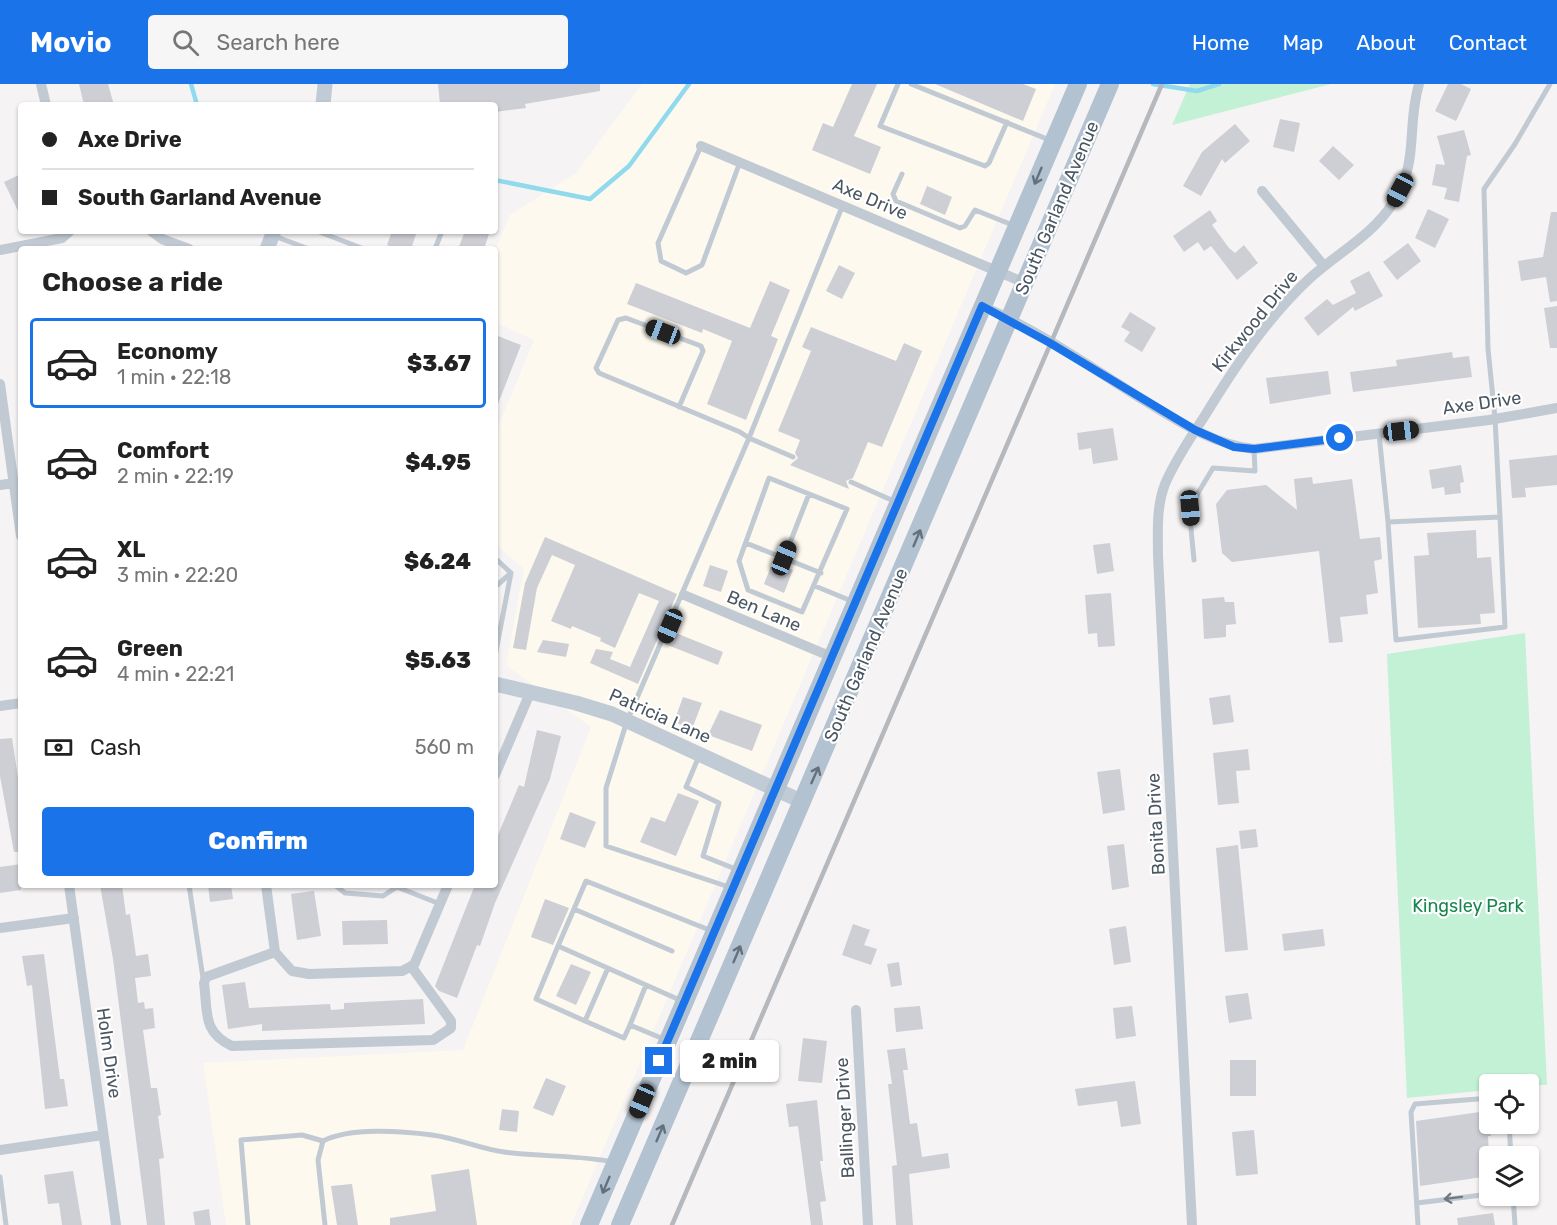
<!DOCTYPE html>
<meta charset="utf-8">
<style>
body{margin:0;font-family:Rubik,sans-serif;background:#f6f6f6;color:#222;height:100vh;display:flex;flex-direction:column;font-size:22px;white-space:nowrap}
*{box-sizing:border-box;margin:0}
p{font-size:20px;color:#767676}
.icon{flex:none;width:33px;height:33px;fill:none;stroke:currentColor;stroke-width:2;stroke-linecap:round;stroke-linejoin:round}
.map{position:relative;flex:1;overflow:hidden}
.drawer{position:absolute;left:18px;top:162px;width:480px;height:642px;display:flex;flex-direction:column;background:#fff;border-radius:6px;box-shadow:0 2px 4px #0004}
.drawer>*{flex:none}
.hud{position:absolute;left:18px;top:18px;width:480px;height:132px;border-radius:6px;box-shadow:0 2px 4px #0004;display:grid;align-content:center;height:132px;padding:0 24px;background:#fff}
.fabs{position:absolute;left:1479px;top:990px;display:grid;gap:12px}
.fabs a{display:grid;place-items:center;width:60px;height:60px;border-radius:6px;background:#fff;box-shadow:0 2px 4px #0004;font-size:30px}
.end{position:absolute;width:27px;height:27px;margin:-14px;border:8px solid #1a73e8;background:#fff;box-shadow:0 0 0 3px #fff}
.from{border-radius:50%}
.bubble{position:absolute;height:42px;border-radius:6px;background:#fff;box-shadow:0 2px 4px #0004;font-size:20px;font-weight:800;line-height:42px;text-align:center}
.car{position:absolute;width:18px;height:36px;margin:-18px -9px;border-radius:8px;box-shadow:0 0 4px 2px #0007;background:linear-gradient(#222 24%,#8ab4d8 0 40%,#222 0 76%,#8ab4d8 0 86%,#222 0)}
.hud b{display:flex;align-items:center;gap:21px;height:57px;font-size:22px}
.hud b+b{border-top:2px solid #e0e0e0}
.hud i{width:15px;height:15px;background:#222}
ul{padding:0;list-style:none}
li{display:flex;align-items:center;gap:18px;height:90px;margin:0 12px 9px;padding:0 12px;border:3px solid transparent;border-radius:6px}
li div{flex:1}
li b{display:block;font-size:22px}
li em{font-style:normal;font-weight:800}
li.active{border-color:#1a73e8}
li>.icon{width:54px;height:54px;stroke-width:1.5}
h2{padding:0 24px;font-size:27px;line-height:72px}
.pay{display:flex;align-items:center;gap:15px;height:66px;padding:0 24px;font-size:22px}
.pay p{margin-inline-start:auto}
.cta{display:flex;gap:12px;margin-top:auto;padding:12px 24px}
.cta a{flex:1;height:69px;border-radius:6px;background:#1a73e8;color:#fff;font-size:24px;font-weight:800;line-height:69px;text-align:center}
header{display:flex;align-items:center;gap:36px;box-sizing:border-box;height:84px;padding:0 30px;background:#1a73e8;color:#fff}
header strong{font-size:28px}
nav{display:flex;gap:33px;margin-inline-start:auto;font-size:21px}
.search{width:420px;height:54px;background:#f6f6f6;display:flex;align-items:center;gap:15px;box-sizing:border-box;padding:0 21px;border-radius:6px;color:#767676;font-size:22px}
.map>svg:first-child{display:block}
</style>
<header>
<strong>Movio</strong>
<div class="search"><svg class="icon" aria-label="search" viewBox="0 0 24 24"><circle cx="10" cy="10" r="6"/><path d="M15 15l6 6"/></svg>Search here</div>
<nav><a>Home</a><a>Map</a><a>About</a><a>Contact</a></nav>
</header>
<div class="map">
<svg width="1557" height="1141" viewBox="0 0 1557 1141">
<rect width="100%" height="100%" fill="#f5f3f3"/>
<path fill="#fdf9ef" d="M 642,0 L 1055,0 L 571,1141 L 226,1141 L 203,979 L 463,966 L 591,643 L 506,581 L 524,485 L 495,460 L 495,350 L 534,256 L 495,238 L 495,167 L 510,131 L 576,89 Z"/>
<path fill="#c3f1d5" d="M 1190,0 L 1331,0 L 1172,41 Z
M 1525,549 L 1547,1001 L 1490,1000 L 1489,1006 L 1407,1014 L 1387,570 Z"/>
<g fill="none" stroke-linecap="round" stroke-linejoin="round">
<path stroke="#90daee" stroke-width="4.5" d="M 191,0 L 197,21
M 1153,0 L 1197,7 L 1219,0
M 495,96 L 590,115 L 629,82 L 689,0"/>
</g>
<path fill="#cdcfd5" d="M 79,0 L 108,0 L 114,21 L 84,21 Z
M 438,0 L 600,0 L 600,7 L 525,20 L 526,24 L 495,28 L 495,21 L 440,21 Z
M 852,0 L 877,0 L 854,52 L 881,63 L 870,90 L 812,66 L 823,39 L 833,43 Z
M 935,0 L 1023,0 L 1036,5 L 1023,37 Z
M 1448,0 L 1461,0 L 1471,5 L 1456,37 L 1435,27 Z
M 1280,35 L 1300,39 L 1294,68 L 1273,63 Z
M 1235,40 L 1250,57 L 1225,79 L 1222,75 L 1201,112 L 1183,102 L 1202,68 Z
M 1464,46 L 1471,71 L 1467,72 L 1459,118 L 1444,115 L 1447,104 L 1432,101 L 1436,80 L 1445,81 L 1437,52 Z
M 1333,62 L 1354,81 L 1339,96 L 1319,77 Z
M 21,90 L 21,133 L 4,98 Z
M 927,102 L 952,113 L 945,131 L 920,120 Z
M 1428,125 L 1449,135 L 1435,164 L 1415,154 Z
M 1210,126 L 1217,137 L 1212,141 L 1229,164 L 1235,169 L 1244,161 L 1258,179 L 1237,196 L 1211,162 L 1204,167 L 1198,158 L 1184,168 L 1173,152 Z
M 1551,128 L 1557,128 L 1557,217 L 1550,218 L 1546,193 L 1521,197 L 1518,177 L 1543,173 Z
M 392,147 L 417,147 L 411,165 L 398,165 L 387,161 Z
M 465,147 L 490,147 L 484,165 L 458,165 Z
M 1408,159 L 1421,177 L 1397,196 L 1383,178 Z
M 839,181 L 855,189 L 842,215 L 826,207 Z
M 1369,187 L 1383,212 L 1355,227 L 1353,223 L 1318,252 L 1304,234 L 1327,215 L 1333,221 L 1356,209 L 1350,197 Z
M 770,197 L 790,206 L 771,252 L 778,255 L 746,336 L 707,320 L 732,257 L 703,245 L 702,249 L 627,220 L 636,199 L 750,244 Z
M 1557,222 L 1557,264 L 1550,264 L 1544,224 Z
M 1130,228 L 1156,244 L 1142,268 L 1124,257 L 1130,248 L 1121,243 Z
M 811,243 L 896,277 L 904,259 L 922,267 L 882,363 L 868,358 L 853,394 L 846,397 L 849,405 L 790,381 L 798,374 L 795,369 L 800,356 L 778,347 L 811,267 L 802,263 Z
M 498,252 L 521,261 L 496,325 L 495,261 Z
M 1452,268 L 1453,274 L 1469,272 L 1472,293 L 1353,308 L 1350,288 L 1397,282 L 1396,276 Z
M 1328,287 L 1331,310 L 1270,320 L 1266,294 Z
M 1113,344 L 1118,376 L 1093,380 L 1091,364 L 1079,366 L 1077,349 Z
M 1557,371 L 1557,401 L 1525,404 L 1526,413 L 1512,414 L 1509,376 Z
M 1461,381 L 1464,398 L 1460,399 L 1461,409 L 1445,411 L 1444,403 L 1432,405 L 1429,386 Z
M 1312,393 L 1313,400 L 1352,395 L 1360,455 L 1380,453 L 1382,475 L 1374,477 L 1378,509 L 1366,511 L 1368,530 L 1340,533 L 1343,558 L 1329,559 L 1319,467 L 1232,478 L 1222,469 L 1216,420 L 1227,406 L 1266,401 L 1297,426 L 1294,395 Z
M 1476,446 L 1477,474 L 1491,473 L 1495,529 L 1480,530 L 1481,540 L 1418,544 L 1414,472 L 1429,471 L 1427,449 Z
M 545,453 L 677,510 L 638,600 L 590,579 L 596,565 L 613,568 L 610,575 L 630,583 L 659,517 L 639,509 L 615,564 L 600,557 L 601,554 L 572,542 L 571,545 L 551,537 L 575,481 L 552,471 L 537,504 L 526,566 L 513,564 L 525,499 Z
M 1110,459 L 1114,487 L 1097,490 L 1093,461 Z
M 773,477 L 793,486 L 784,509 L 764,500 Z
M 710,481 L 728,487 L 721,508 L 703,502 Z
M 1111,509 L 1115,562 L 1098,563 L 1097,549 L 1088,550 L 1085,511 Z
M 1224,513 L 1225,518 L 1234,518 L 1236,540 L 1226,541 L 1226,553 L 1204,555 L 1202,515 Z
M 671,547 L 723,568 L 718,581 L 665,560 Z
M 543,556 L 569,560 L 566,573 L 537,568 Z
M 1230,611 L 1234,638 L 1213,641 L 1209,614 Z
M 683,613 L 702,619 L 692,645 L 674,638 Z
M 720,626 L 762,641 L 752,667 L 708,651 Z
M 537,646 L 561,652 L 550,695 L 495,819 L 480,862 L 477,861 L 457,914 L 439,907 L 435,902 L 475,801 L 495,801 L 495,758 L 519,701 L 524,703 Z
M 12,654 L 21,713 L 21,768 L 14,768 L 0,692 L 0,655 Z
M 1248,665 L 1250,686 L 1236,687 L 1239,719 L 1218,721 L 1213,669 Z
M 1120,685 L 1125,726 L 1103,730 L 1097,688 Z
M 678,709 L 699,717 L 676,772 L 640,758 L 651,733 L 665,738 Z
M 570,728 L 596,738 L 585,764 L 560,755 Z
M 1256,745 L 1258,763 L 1241,765 L 1239,747 Z
M 1124,760 L 1129,803 L 1112,806 L 1107,762 Z
M 1238,761 L 1248,866 L 1225,868 L 1216,764 Z
M 21,780 L 21,806 L 0,809 L 0,783 Z
M 100,801 L 122,801 L 126,831 L 130,830 L 136,872 L 148,870 L 151,892 L 135,894 L 138,919 L 144,918 L 145,925 L 153,924 L 155,944 L 143,946 L 151,1004 L 157,1004 L 161,1031 L 158,1032 L 164,1074 L 159,1075 L 165,1141 L 147,1141 L 113,875 Z
M 208,801 L 231,801 L 233,815 L 210,818 Z
M 314,807 L 321,852 L 297,856 L 291,810 Z
M 545,815 L 569,824 L 553,861 L 531,853 Z
M 387,836 L 388,860 L 343,861 L 342,837 Z
M 853,840 L 870,846 L 864,861 L 877,865 L 871,881 L 842,871 Z
M 1126,842 L 1131,878 L 1114,881 L 1109,845 Z
M 1323,845 L 1325,862 L 1284,867 L 1282,850 Z
M 44,870 L 60,995 L 64,995 L 68,1022 L 45,1025 L 32,901 L 27,902 L 22,872 Z
M 899,878 L 902,901 L 891,903 L 887,880 Z
M 571,880 L 591,888 L 576,921 L 556,912 Z
M 245,898 L 249,924 L 330,920 L 331,926 L 344,925 L 344,919 L 423,915 L 425,940 L 262,947 L 262,940 L 228,945 L 222,901 Z
M 1248,909 L 1252,935 L 1229,939 L 1225,912 Z
M 920,922 L 923,945 L 896,948 L 894,924 Z
M 1132,922 L 1136,952 L 1116,955 L 1113,924 Z
M 803,954 L 827,957 L 822,999 L 798,997 Z
M 905,964 L 908,986 L 903,986 L 910,1040 L 917,1039 L 922,1073 L 948,1069 L 950,1084 L 909,1090 L 913,1141 L 896,1141 L 892,1082 L 897,1081 L 888,1000 L 892,1000 L 887,966 Z
M 1230,976 L 1256,976 L 1256,1012 L 1230,1012 Z
M 546,994 L 566,1002 L 553,1032 L 533,1024 Z
M 1135,997 L 1141,1040 L 1121,1043 L 1117,1017 L 1078,1022 L 1075,1005 Z
M 817,1016 L 823,1077 L 820,1077 L 826,1117 L 820,1118 L 823,1141 L 811,1141 L 798,1042 L 789,1043 L 786,1020 Z
M 502,1025 L 519,1027 L 517,1048 L 499,1046 Z
M 1487,1027 L 1491,1052 L 1488,1052 L 1490,1092 L 1420,1102 L 1416,1037 Z
M 1254,1046 L 1258,1090 L 1236,1092 L 1232,1048 Z
M 469,1085 L 477,1141 L 390,1141 L 390,1134 L 436,1127 L 431,1091 Z
M 73,1087 L 82,1141 L 62,1141 L 59,1119 L 48,1120 L 44,1091 Z
M 352,1100 L 358,1141 L 337,1141 L 331,1102 Z
M 209,1125 L 211,1141 L 195,1141 L 193,1128 Z
M 1493,1129 L 1495,1141 L 1458,1141 L 1457,1134 Z"/>
<g fill="none" stroke-linecap="round" stroke-linejoin="round">
<path stroke="#c1cad2" stroke-width="5" d="M 898,0 L 880,42 L 985,82 L 989,79 L 1007,38
M 911,0 L 1052,57
M 701,62 L 658,159 L 661,177 L 686,189 L 702,181 L 740,78
M 902,90 L 893,110 L 896,117 L 960,144 L 965,142 L 975,126 L 1015,142
M 317,147 L 364,165
M 274,152 L 309,165
M 435,165 L 442,147
M 679,323 L 703,267 L 701,262 L 626,234 L 618,236 L 596,284 L 599,289 L 740,348 L 749,354 L 842,123
M 1379,350 L 1388,438 L 1500,433 L 1495,334 L 1488,265 L 1484,105 L 1515,60 L 1550,0
M 769,394 L 847,425 L 802,528 L 748,506 L 739,477 Z
M 851,398 L 896,418
M 1388,438 L 1396,556 L 1505,543 L 1500,433
M 746,459 L 821,489
M 495,474 L 511,489 L 495,572
M 784,474 L 809,410
M 1194,476 L 1189,424 L 1213,384 L 1255,387 L 1254,365
M 815,502 L 854,518
M 495,503 L 511,489
M 699,672 L 686,703 L 719,719 L 703,772 L 738,786
M 189,801 L 203,894
M 335,801 L 345,809 L 383,812 L 397,803
M 392,801 L 440,820
M 732,804 L 606,762 L 606,704 L 627,637 L 749,354 L 793,373
M 574,825 L 672,867
M 558,862 L 536,915 L 585,937 L 608,884
M 646,901 L 630,941 L 666,956
M 682,917 L 558,862 L 586,797 L 712,847
M 585,937 L 624,954 L 630,941
M 1509,1040 L 1511,1072
M 0,1093 L 6,1141
M 1513,1112 L 1515,1141
M 1417,1119 L 1490,1110
M 248,1141 L 241,1056 L 302,1051 L 323,1057
M 325,1141 L 318,1076 L 323,1057 C 350,1043 402,1047 432,1051 C 457,1054 480,1065 504,1068 C 541,1073 578,1071 614,1078
M 1418,1141 L 1411,1028 L 1415,1020 L 1490,1014"/>
<path stroke="#c1cad2" stroke-width="10" d="M 41,0 L 46,21
M 701,62 L 1025,199
M 1262,107 L 1324,182
M 151,147 L 162,155 L 189,165
M 0,166 L 62,154 L 70,147
M 982,222 C 1038,246 1090,283 1142,315 C 1177,336 1213,361 1254,365 L 1489,336 L 1557,324
M 0,300 L 21,452
M 0,401 L 14,399
M 684,511 L 832,573
M 0,622 L 21,619
M 495,691 L 530,609
M 69,801 L 116,1141
M 266,801 L 275,868 L 292,887 L 309,890 L 402,887 L 414,881 L 448,801
M 0,844 L 74,834
M 275,868 L 206,893 L 204,899 C 208,928 202,948 232,962 L 433,956 L 451,944 L 451,937 L 411,882
M 856,926 L 868,1141
M 0,1066 L 103,1051
M 1192,1141 L 1158,472 C 1158,448 1156,423 1165,400 C 1175,377 1190,354 1204,333 C 1234,284 1267,234 1309,195 C 1337,169 1372,152 1393,119 C 1420,77 1406,43 1419,0"/>
<path stroke="#c1cbd6" stroke-width="15" d="M 323,21 L 325,0
M 267,165 L 274,147
M 495,600 L 576,619 L 612,630 L 803,718"/>
<path stroke="#b3c2d1" stroke-width="18" d="M 589,1141 L 1078,0
M 620,1141 L 1110,0"/>
<path stroke="#b5b8bd" stroke-width="4.5" d="M 672,1141 L 1162,0"/>
</g>
<defs><path id="oneway-shaft" d="M-6 0H5M1.5-3L5.5 0L1.5 3" fill="none" stroke-width="1.6" stroke-linecap="round" stroke-linejoin="round" transform="scale(1.5)"/></defs>
<g stroke="#64717d">
<use href="#oneway-shaft" transform="translate(1038 92) rotate(113)"/>
<use href="#oneway-shaft" transform="translate(917 454) rotate(-67)"/>
<use href="#oneway-shaft" transform="translate(815 691) rotate(-66)"/>
<use href="#oneway-shaft" transform="translate(737 870) rotate(-67)"/>
<use href="#oneway-shaft" transform="translate(660 1049) rotate(-67)"/>
<use href="#oneway-shaft" transform="translate(606 1101) rotate(113)"/>
</g>
<use stroke="#6e7983" href="#oneway-shaft" transform="translate(1453 1114) rotate(173)"/>
<g fill="none" stroke-linecap="round" stroke-linejoin="round">
<path stroke="#1a73e8" stroke-width="8" d="M 659,977 L 982,222 L 1050,259 L 1195,346 L 1234,363 L 1254,365 L 1340,354"/>
</g>
<g text-anchor="middle" dominant-baseline="central" stroke-width="4.5" stroke-linejoin="round" paint-order="stroke">
<g font-size="18" fill="#4a5661" stroke="#fff">
<text transform="translate(870 115) rotate(23)">Axe Drive</text>
<text transform="translate(1057 124) rotate(-67)">South Garland Avenue</text>
<text transform="translate(1255 237) rotate(-51)">Kirkwood Drive</text>
<text transform="translate(1482 319) rotate(-8)">Axe Drive</text>
<text transform="translate(764 527) rotate(23)">Ben Lane</text>
<text transform="translate(866 571) rotate(-67)">South Garland Avenue</text>
<text transform="translate(660 632) rotate(24)">Patricia Lane</text>
<text transform="translate(1156 740) rotate(-93)">Bonita Drive</text>
<text transform="translate(109 969) rotate(82)">Holm Drive</text>
<text transform="translate(845 1034) rotate(-93)">Ballinger Drive</text>
</g>
<g font-size="18" fill="#17864f" stroke="#fff">
<text x="1468" y="822">Kingsley Park</text>
</g>
</g>
</svg>
<div class="fabs">
<a><svg class="icon" aria-label="locate" viewBox="0 0 24 24"><circle cx="12" cy="12" r="6"/><path d="M12 2v4M12 18v4M2 12h4M18 12h4"/></svg></a>
<a><svg class="icon" aria-label="layers" viewBox="0 0 24 24"><path d="M12 4l9 5-9 5-9-5zM3 14l9 5 9-5"/></svg></a>
</div>
<i class="end from" style="left:1340px;top:354px"></i>
<i class="end" style="left:659px;top:977px"></i>
<div class="bubble" style="left:680px;top:956px;width:99px">2 min</div>
<i class="car" style="left:1400px;top:106px;rotate:208deg"></i>
<i class="car" style="left:663px;top:248px;rotate:291deg"></i>
<i class="car" style="left:1401px;top:347px;rotate:83deg"></i>
<i class="car" style="left:1190px;top:424px;rotate:175deg"></i>
<i class="car" style="left:784px;top:474px;rotate:22deg"></i>
<i class="car" style="left:670px;top:542px;rotate:203deg"></i>
<i class="car" style="left:642px;top:1017px;rotate:203deg"></i>
<div class="hud">
<b><i class="from"></i>Axe Drive</b>
<b><i></i>South Garland Avenue</b>
</div>
<section class="drawer">
<h2>Choose a ride</h2>
<ul>
<li class="active"><svg class="icon" aria-label="car" viewBox="0 0 24 24"><path d="M5 17H2v-5l4-1 3-4h7l3 4 3 1v5h-3M9 17h6M6 11h13"/><circle cx="7" cy="17" r="2"/><circle cx="17" cy="17" r="2"/></svg><div><b>Economy</b><p>1 min · 22:18</p></div><em>$3.67</em></li>
<li><svg class="icon" aria-label="car" viewBox="0 0 24 24"><path d="M5 17H2v-5l4-1 3-4h7l3 4 3 1v5h-3M9 17h6M6 11h13"/><circle cx="7" cy="17" r="2"/><circle cx="17" cy="17" r="2"/></svg><div><b>Comfort</b><p>2 min · 22:19</p></div><em>$4.95</em></li>
<li><svg class="icon" aria-label="car" viewBox="0 0 24 24"><path d="M5 17H2v-5l4-1 3-4h7l3 4 3 1v5h-3M9 17h6M6 11h13"/><circle cx="7" cy="17" r="2"/><circle cx="17" cy="17" r="2"/></svg><div><b>XL</b><p>3 min · 22:20</p></div><em>$6.24</em></li>
<li><svg class="icon" aria-label="car" viewBox="0 0 24 24"><path d="M5 17H2v-5l4-1 3-4h7l3 4 3 1v5h-3M9 17h6M6 11h13"/><circle cx="7" cy="17" r="2"/><circle cx="17" cy="17" r="2"/></svg><div><b>Green</b><p>4 min · 22:21</p></div><em>$5.63</em></li>
</ul>
<div class="pay"><svg class="icon" aria-label="cash" viewBox="0 0 24 24"><path d="M3 7h18v10H3z"/><circle cx="12" cy="12" r="2"/></svg>Cash<p>560 m</p></div>
<div class="cta"><a>Confirm</a></div>
</section>
</div>
